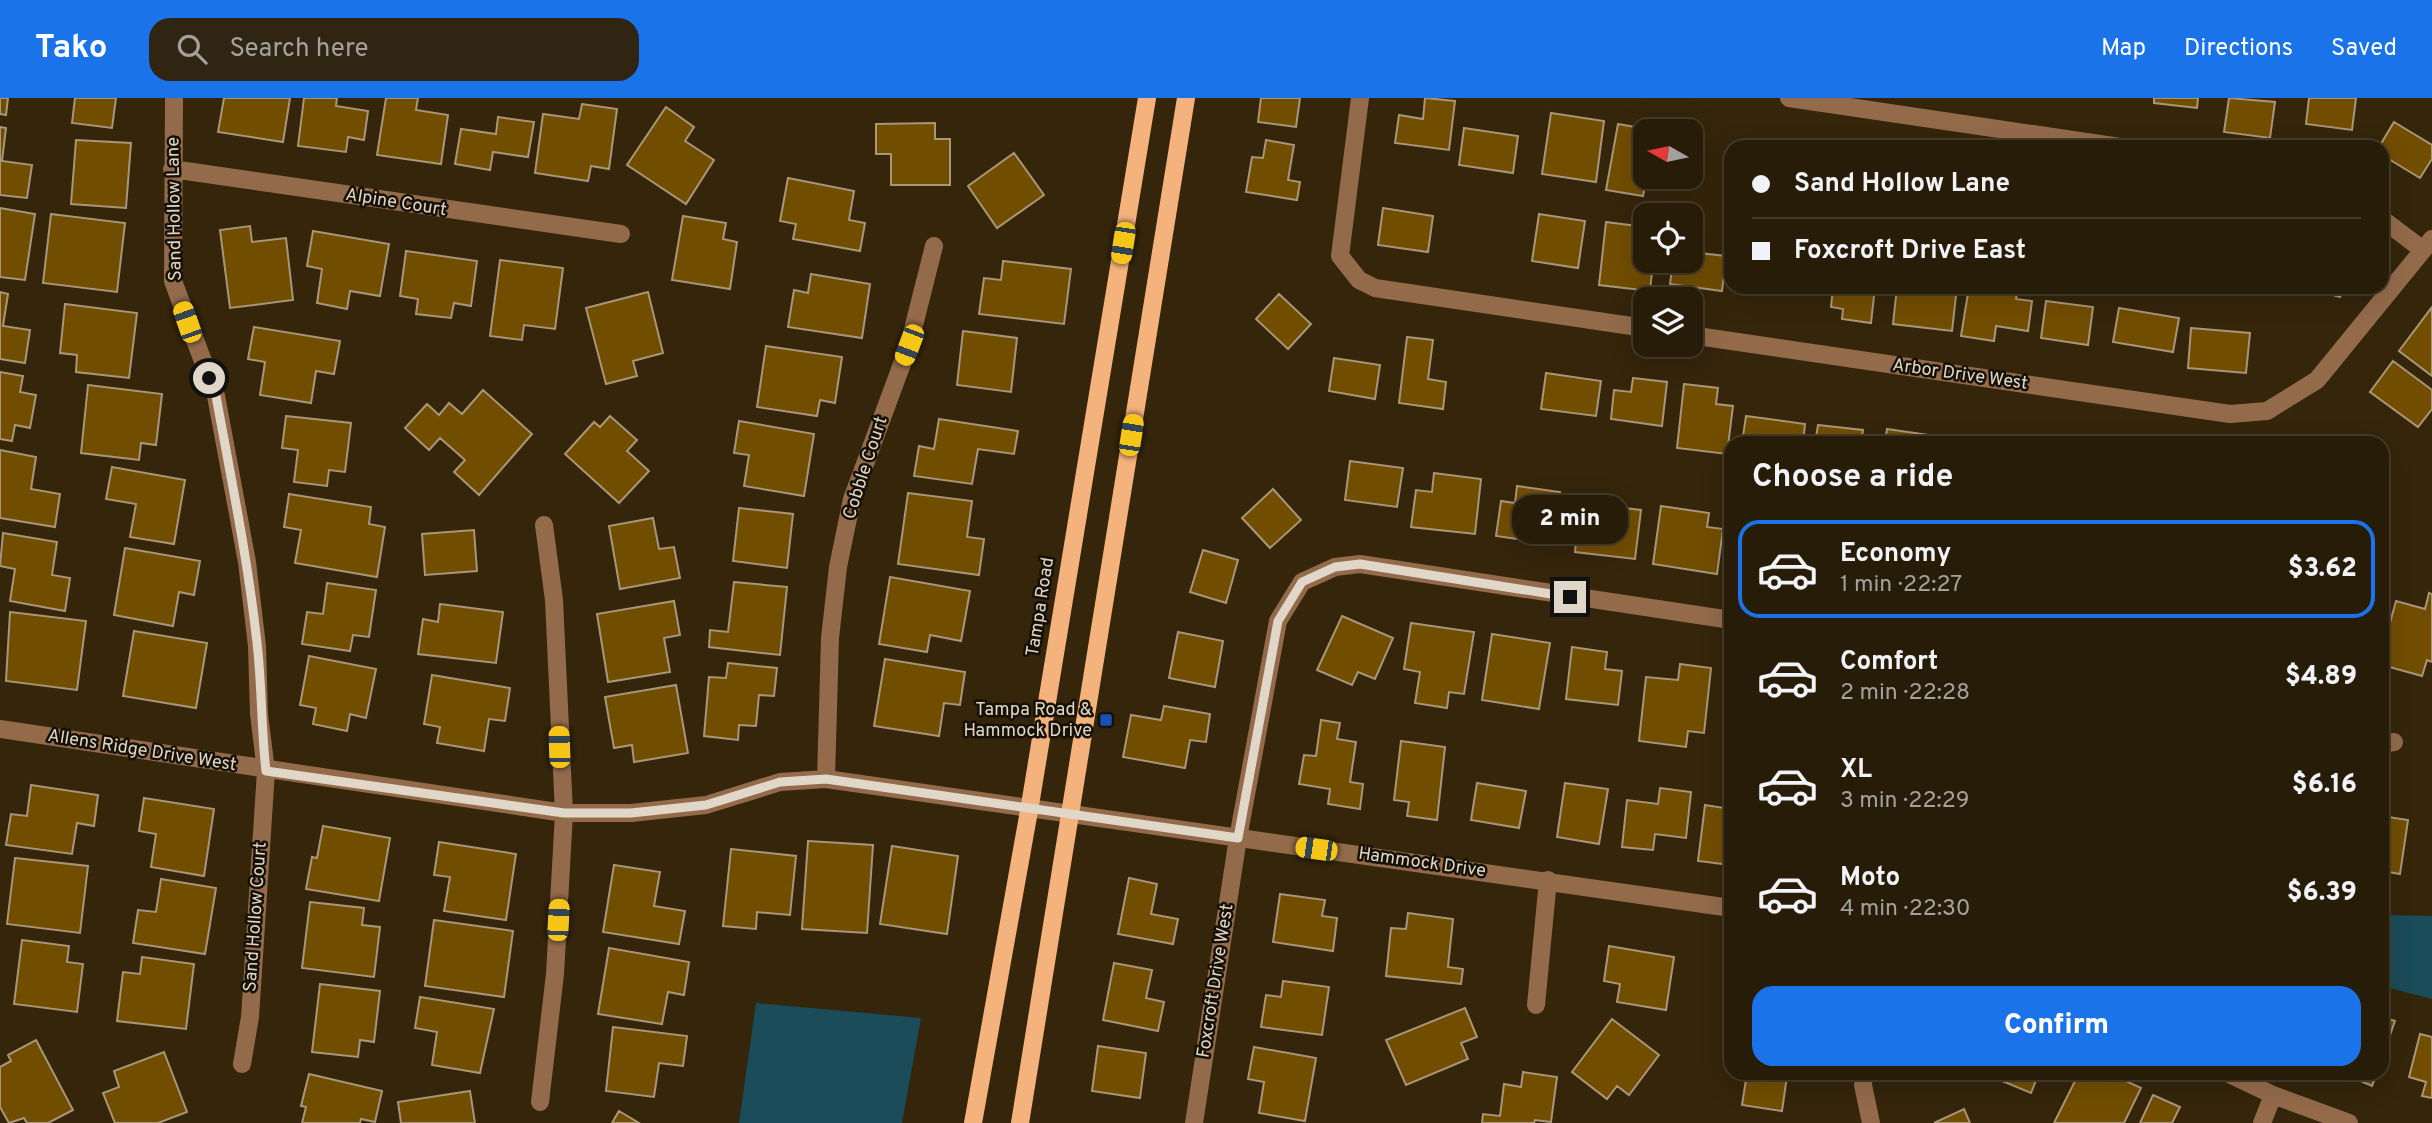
<!DOCTYPE html>
<meta charset="utf-8">
<style>
body{margin:0;font-family:Overpass,sans-serif;background:#2f2512;color:#f1f3f6;height:100vh;display:flex;flex-direction:column;font-size:26px;white-space:nowrap}
*{box-sizing:border-box;margin:0}
p{font-size:23px;color:#a4a19c}
.icon{flex:none;width:38px;height:38px;fill:none;stroke:currentColor;stroke-width:2;stroke-linecap:round;stroke-linejoin:round}
.map{position:relative;flex:1;overflow:hidden}
.panel{position:absolute;left:1724px;top:338px;width:665px;height:644px;display:flex;flex-direction:column;background:#271c08;border-radius:21px;box-shadow:0 7px 28px #0002,0 0 0 2px #433a29}
.panel>*{flex:none}
.guide{position:absolute;left:1724px;top:42px;width:665px;height:154px;border-radius:21px;box-shadow:0 7px 28px #0002,0 0 0 2px #433a29;display:grid;align-content:center;height:154px;padding:0 28px;background:#271c08}
.needle{width:46px;rotate:279deg}
.tools{position:absolute;left:1633px;top:21px;display:grid;gap:14px}
.tools a{display:grid;place-items:center;width:70px;height:70px;border-radius:14px;background:#271c08;box-shadow:0 7px 28px #0002,0 0 0 2px #433a29;font-size:35px}
.end{position:absolute;width:32px;height:32px;margin:-16px;border:9px solid #e1d7c8;background:#111;box-shadow:0 0 0 4px #111}
.from{border-radius:50%}
.bubble{position:absolute;height:49px;border-radius:21px;background:#271c08;box-shadow:0 7px 28px #0002,0 0 0 2px #433a29;font-size:23px;font-weight:800;line-height:49px;text-align:center}
.car{position:absolute;width:21px;height:42px;margin:-21px -10px;border-radius:9px;box-shadow:0 0 5px 2px #0007;background:linear-gradient(#f5c518 24%,#345 0 40%,#f5c518 0 76%,#345 0 86%,#f5c518 0)}
.guide b{display:flex;align-items:center;gap:24px;height:66px;font-size:26px}
.guide b+b{border-top:2px solid #433a29}
.guide i{width:18px;height:18px;background:#f1f3f6}
ul{padding:0;list-style:none}
li{display:flex;align-items:center;gap:21px;height:98px;margin:0 14px 10px;padding:0 14px;border:4px solid transparent;border-radius:21px}
li div{flex:1}
li b{display:block;font-size:26px}
li em{font-style:normal;font-weight:800}
li.on{border-color:#1a73e8}
li>.icon{width:63px;height:63px;stroke-width:1.5}
h2{padding:0 28px;font-size:32px;line-height:84px}
.primary-button{display:flex;gap:14px;margin-top:auto;padding:14px 28px}
.primary-button a{flex:1;height:80px;border-radius:21px;background:#1a73e8;color:#fff;font-size:28px;font-weight:800;line-height:80px;text-align:center}
header{display:flex;align-items:center;gap:42px;box-sizing:border-box;height:98px;padding:0 35px;background:#1a73e8;color:#fff}
header strong{font-size:33px}
nav{display:flex;gap:38px;margin-inline-start:auto;font-size:24px}
.search{width:490px;height:63px;background:#2f2512;display:flex;align-items:center;gap:18px;box-sizing:border-box;padding:0 24px;border-radius:21px;color:#a4a19c;font-size:26px}
.map>svg:first-child{display:block}
</style>
<header>
<strong>Tako</strong>
<div class="search"><svg class="icon" aria-label="search" viewBox="0 0 24 24"><circle cx="10" cy="10" r="6"/><path d="M15 15l6 6"/></svg>Search here</div>
<nav><a>Map</a><a>Directions</a><a>Saved</a></nav>
</header>
<div class="map">
<svg width="2432" height="1025" viewBox="0 0 2432 1025">
<rect width="100%" height="100%" fill="#34250b"/>
<path fill="#1b4c59" d="M 2382,817 L 2432,818 L 2432,901 L 2382,888 Z
M 756,905 L 921,920 L 902,1025 L 739,1025 Z"/>
<path fill="#714d00" stroke="#a99679" stroke-width="2" d="M 0,0 L 8,0 L 6,17 L 0,16 Z
M 75,0 L 116,0 L 112,30 L 72,25 Z
M 224,0 L 290,0 L 283,44 L 218,34 Z
M 304,0 L 337,0 L 336,8 L 368,13 L 364,42 L 348,39 L 346,54 L 298,48 Z
M 386,0 L 418,0 L 416,12 L 448,17 L 441,66 L 377,57 Z
M 1261,0 L 1300,0 L 1296,29 L 1258,24 Z
M 1425,0 L 1455,3 L 1449,52 L 1395,45 L 1399,17 L 1423,21 Z
M 2154,0 L 2198,0 L 2197,10 L 2154,5 Z
M 2229,0 L 2275,4 L 2270,40 L 2224,34 Z
M 2309,0 L 2356,0 L 2352,32 L 2306,26 Z
M 582,6 L 617,11 L 609,71 L 591,68 L 588,83 L 535,75 L 543,16 L 579,21 Z
M 666,9 L 694,29 L 685,43 L 714,62 L 686,106 L 627,67 Z
M 1551,15 L 1604,23 L 1596,84 L 1542,76 Z
M 498,19 L 534,24 L 528,59 L 493,54 L 490,72 L 455,66 L 461,31 L 496,36 Z
M 2394,24 L 2432,47 L 2432,61 L 2420,80 L 2382,57 L 2382,49 L 2379,49 Z
M 935,25 L 935,41 L 950,41 L 950,87 L 891,87 L 891,56 L 876,56 L 876,26 Z
M 1618,26 L 1659,33 L 1645,33 L 1647,79 L 1643,98 L 1606,92 Z
M 0,29 L 6,30 L 2,63 L 32,67 L 27,100 L 0,97 Z
M 1464,30 L 1518,38 L 1513,75 L 1459,67 Z
M 1766,41 L 1819,48 L 1765,49 Z
M 76,42 L 131,45 L 126,110 L 71,106 Z
M 1266,42 L 1294,47 L 1288,82 L 1300,84 L 1297,102 L 1246,94 L 1252,59 L 1263,60 Z
M 1014,55 L 1044,97 L 997,130 L 968,88 Z
M 788,80 L 854,93 L 849,122 L 865,125 L 860,153 L 793,141 L 796,126 L 780,123 Z
M 0,110 L 35,116 L 25,182 L 0,179 Z
M 1383,110 L 1433,118 L 1428,154 L 1378,147 Z
M 51,116 L 125,125 L 117,194 L 43,185 Z
M 1539,116 L 1585,123 L 1578,170 L 1532,163 Z
M 683,118 L 726,125 L 723,141 L 737,144 L 730,191 L 672,182 Z
M 1606,124 L 1645,129 L 1645,163 L 1653,163 L 1650,193 L 1599,187 Z
M 250,128 L 252,144 L 286,140 L 293,202 L 230,210 L 220,132 Z
M 313,133 L 389,146 L 380,198 L 350,193 L 347,211 L 317,205 L 322,171 L 307,168 Z
M 406,153 L 477,163 L 471,208 L 454,205 L 451,220 L 416,216 L 418,201 L 400,198 Z
M 1690,154 L 1726,158 L 1722,193 L 1670,186 L 1673,163 L 1690,163 Z
M 500,162 L 563,170 L 555,231 L 524,227 L 522,242 L 490,238 Z
M 1003,163 L 1071,171 L 1064,226 L 979,216 L 984,180 L 1001,182 Z
M 811,176 L 870,186 L 862,240 L 788,229 L 794,192 L 808,195 Z
M 1833,189 L 1875,189 L 1871,225 L 1842,221 L 1843,211 L 1831,209 Z
M 1897,189 L 1957,189 L 1952,233 L 1893,226 Z
M 1969,189 L 2018,189 L 2016,201 L 2032,203 L 2028,233 L 1996,228 L 1994,243 L 1961,238 Z
M 2304,189 L 2343,189 L 2340,199 Z
M 0,194 L 8,196 L 3,228 L 30,232 L 25,265 L 0,261 Z
M 648,194 L 663,255 L 633,263 L 637,278 L 606,286 L 586,210 Z
M 1279,196 L 1311,226 L 1288,251 L 1256,221 Z
M 2046,203 L 2093,209 L 2088,247 L 2041,240 Z
M 65,206 L 137,215 L 129,280 L 76,274 L 77,257 L 60,255 Z
M 2432,209 L 2432,278 L 2399,253 Z
M 2119,210 L 2179,220 L 2173,254 L 2113,244 Z
M 254,229 L 340,243 L 334,276 L 316,273 L 311,305 L 260,297 L 265,264 L 248,261 Z
M 2191,230 L 2250,235 L 2246,275 L 2188,270 Z
M 963,233 L 1017,240 L 1011,294 L 957,287 Z
M 1407,239 L 1433,242 L 1428,281 L 1446,284 L 1443,311 L 1399,305 Z
M 766,248 L 842,259 L 835,305 L 820,302 L 817,318 L 757,309 Z
M 1334,260 L 1380,267 L 1375,301 L 1329,293 Z
M 2393,263 L 2432,292 L 2432,311 L 2418,329 L 2370,294 Z
M 0,274 L 23,278 L 20,294 L 36,297 L 30,330 L 15,327 L 12,343 L 0,341 Z
M 1546,275 L 1601,283 L 1596,318 L 1541,311 Z
M 1633,280 L 1667,284 L 1662,328 L 1611,321 L 1614,292 L 1631,294 Z
M 1684,286 L 1718,290 L 1716,306 L 1733,308 L 1727,356 L 1677,350 Z
M 88,287 L 162,296 L 156,347 L 141,345 L 139,362 L 81,355 Z
M 483,292 L 532,336 L 479,397 L 454,374 L 465,362 L 440,340 L 429,352 L 405,330 L 427,306 L 439,317 L 449,305 L 462,316 Z
M 286,318 L 351,325 L 345,374 L 329,372 L 327,388 L 294,384 L 298,352 L 282,350 Z
M 610,318 L 637,342 L 627,353 L 649,373 L 619,405 L 565,356 L 594,324 L 600,329 Z
M 1746,318 L 1805,326 L 1803,345 L 1742,345 Z
M 939,321 L 1018,333 L 1014,356 L 978,351 L 972,386 L 914,378 L 919,348 L 934,351 Z
M 739,323 L 814,336 L 804,398 L 744,388 L 749,357 L 734,355 Z
M 1818,327 L 1863,332 L 1861,345 L 1815,345 Z
M 1887,331 L 1943,339 L 1942,345 L 1885,345 Z
M 0,352 L 36,359 L 31,391 L 60,396 L 55,429 L 0,420 Z
M 1350,363 L 1403,370 L 1397,409 L 1345,402 Z
M 112,369 L 185,382 L 174,446 L 130,439 L 136,406 L 106,401 Z
M 1434,375 L 1481,381 L 1475,436 L 1411,429 L 1416,392 L 1432,394 Z
M 1517,388 L 1560,394 L 1552,446 L 1496,438 L 1501,403 L 1515,405 Z
M 1273,391 L 1301,422 L 1270,450 L 1242,420 Z
M 908,395 L 972,403 L 967,439 L 984,441 L 979,477 L 898,466 Z
M 289,396 L 371,409 L 369,426 L 385,429 L 377,479 L 295,465 L 301,432 L 284,429 Z
M 1580,405 L 1641,412 L 1635,461 L 1575,454 Z
M 1661,408 L 1709,415 L 1707,429 L 1723,431 L 1717,476 L 1653,466 Z
M 739,410 L 793,416 L 787,470 L 733,463 Z
M 653,420 L 659,451 L 674,449 L 680,480 L 620,491 L 609,428 Z
M 474,432 L 477,473 L 425,477 L 422,436 Z
M 3,435 L 57,444 L 52,477 L 70,480 L 65,513 L 10,503 L 15,471 L 0,468 Z
M 125,450 L 200,463 L 194,497 L 179,494 L 173,528 L 114,517 Z
M 1203,452 L 1238,462 L 1226,505 L 1190,494 Z
M 890,479 L 970,493 L 961,543 L 930,537 L 927,554 L 879,546 Z
M 734,484 L 787,489 L 780,557 L 709,549 L 710,532 L 728,534 Z
M 327,485 L 376,492 L 369,539 L 353,537 L 350,553 L 302,546 L 307,514 L 323,516 Z
M 2429,495 L 2432,496 L 2432,564 L 2427,562 L 2422,578 L 2382,567 L 2382,554 L 2396,503 L 2425,511 Z
M 674,503 L 680,537 L 664,540 L 670,574 L 608,584 L 597,516 Z
M 440,506 L 503,514 L 496,565 L 418,556 L 423,521 L 438,524 Z
M 10,514 L 86,523 L 77,592 L 6,583 Z
M 1342,518 L 1393,540 L 1375,581 L 1358,574 L 1352,587 L 1317,572 Z
M 1411,525 L 1474,534 L 1464,596 L 1449,594 L 1447,610 L 1415,605 L 1420,574 L 1404,571 Z
M 134,533 L 207,545 L 196,610 L 123,598 Z
M 1178,534 L 1223,543 L 1215,589 L 1169,580 Z
M 1492,536 L 1550,545 L 1539,611 L 1482,602 Z
M 1572,549 L 1607,554 L 1605,571 L 1622,573 L 1618,607 L 1566,601 Z
M 309,558 L 376,571 L 366,620 L 350,616 L 347,633 L 313,626 L 316,610 L 300,607 Z
M 885,561 L 965,574 L 960,607 L 944,605 L 939,638 L 874,628 Z
M 728,565 L 777,570 L 774,598 L 759,597 L 756,628 L 739,627 L 738,642 L 704,638 L 709,579 L 726,580 Z
M 1680,566 L 1711,570 L 1704,635 L 1688,633 L 1686,649 L 1639,643 L 1646,579 L 1678,582 Z
M 432,577 L 510,590 L 505,623 L 489,621 L 484,653 L 437,645 L 440,629 L 424,626 Z
M 676,587 L 688,655 L 634,664 L 632,647 L 614,650 L 605,599 Z
M 1729,591 L 1731,591 L 1731,624 L 1725,623 Z
M 1164,608 L 1210,616 L 1206,644 L 1190,642 L 1185,670 L 1123,659 L 1131,617 L 1161,622 Z
M 1321,622 L 1340,625 L 1337,641 L 1356,644 L 1350,684 L 1363,686 L 1360,711 L 1328,706 L 1330,691 L 1299,686 L 1304,657 L 1316,658 Z
M 1401,643 L 1445,649 L 1437,722 L 1407,718 L 1409,704 L 1394,702 Z
M 1477,685 L 1526,693 L 1519,730 L 1471,722 Z
M 1565,685 L 1608,691 L 1599,746 L 1557,739 Z
M 31,687 L 98,697 L 94,728 L 77,725 L 72,756 L 6,747 L 11,716 L 27,718 Z
M 1660,690 L 1691,694 L 1686,740 L 1655,736 L 1653,752 L 1622,749 L 1627,702 L 1658,706 Z
M 144,700 L 214,711 L 204,778 L 151,769 L 156,736 L 139,733 Z
M 1705,707 L 1731,711 L 1731,767 L 1698,763 Z
M 2382,718 L 2408,722 L 2400,776 L 2382,773 Z
M 323,728 L 390,740 L 379,803 L 306,791 L 312,759 L 317,760 Z
M 808,743 L 873,747 L 867,835 L 802,831 Z
M 439,744 L 516,756 L 506,822 L 444,813 L 450,779 L 434,777 Z
M 892,748 L 958,758 L 947,836 L 880,826 Z
M 731,751 L 796,758 L 790,817 L 757,814 L 756,831 L 723,828 Z
M 15,760 L 88,768 L 80,835 L 7,826 Z
M 614,767 L 660,774 L 654,808 L 685,813 L 679,846 L 603,834 Z
M 1129,780 L 1157,786 L 1151,816 L 1178,821 L 1173,846 L 1118,836 Z
M 161,781 L 216,790 L 205,856 L 133,845 L 138,812 L 156,814 Z
M 1280,796 L 1325,802 L 1322,818 L 1337,820 L 1333,853 L 1273,844 Z
M 310,804 L 364,810 L 362,827 L 380,829 L 374,879 L 302,870 Z
M 1408,815 L 1453,821 L 1448,869 L 1463,871 L 1461,886 L 1386,878 L 1391,830 L 1406,831 Z
M 434,822 L 513,833 L 504,899 L 425,888 Z
M 22,842 L 69,848 L 67,864 L 83,866 L 77,914 L 14,906 Z
M 1609,848 L 1674,859 L 1666,912 L 1617,904 L 1620,886 L 1604,883 Z
M 609,850 L 689,864 L 684,897 L 668,894 L 662,926 L 598,916 Z
M 142,859 L 194,866 L 186,931 L 117,923 L 123,874 L 140,876 Z
M 1114,865 L 1152,872 L 1146,900 L 1164,904 L 1158,933 L 1103,922 Z
M 1283,883 L 1329,889 L 1322,937 L 1261,929 L 1266,897 L 1281,899 Z
M 320,886 L 380,893 L 374,944 L 360,942 L 358,959 L 312,954 Z
M 420,899 L 494,911 L 480,975 L 432,967 L 437,934 L 415,930 Z
M 1465,910 L 1477,939 L 1461,945 L 1468,961 L 1406,987 L 1386,942 Z
M 2382,919 L 2395,923 L 2382,960 Z
M 1612,921 L 1659,957 L 1629,997 L 1617,988 L 1607,1001 L 1572,974 Z
M 613,929 L 687,938 L 683,968 L 659,965 L 654,999 L 606,993 Z
M 2420,936 L 2432,939 L 2432,1000 L 2422,998 L 2426,984 L 2409,979 Z
M 36,942 L 73,1012 L 48,1025 L 27,1025 L 24,1020 L 9,1025 L 0,1009 L 0,969 L 11,963 L 8,957 Z
M 1098,948 L 1146,955 L 1140,1000 L 1092,993 Z
M 1254,949 L 1316,960 L 1305,1023 L 1259,1015 L 1264,984 L 1248,981 Z
M 164,954 L 187,1014 L 158,1025 L 115,1025 L 103,995 L 119,989 L 114,973 Z
M 1523,974 L 1557,979 L 1551,1024 L 1535,1022 L 1534,1025 L 1482,1025 L 1483,1016 L 1500,1018 L 1504,986 L 1521,989 Z
M 1747,975 L 1809,975 L 1809,981 L 1787,978 L 1782,1013 L 1742,1007 Z
M 1918,975 L 1952,975 L 1952,980 L 1918,979 Z
M 1983,975 L 2039,975 L 2031,995 Z
M 2079,975 L 2109,975 L 2141,990 L 2124,1025 L 2054,1025 Z
M 2342,975 L 2377,975 L 2372,988 Z
M 309,976 L 382,993 L 375,1024 L 361,1021 L 360,1025 L 302,1025 L 306,1009 L 301,1008 Z
M 470,993 L 475,1025 L 401,1025 L 398,1004 Z
M 2153,997 L 2180,1009 L 2172,1025 L 2140,1025 Z
M 1964,1011 L 1970,1025 L 1934,1025 Z
M 619,1013 L 639,1025 L 612,1025 Z"/>
<g fill="none" stroke-linecap="round" stroke-linejoin="round">
<path stroke="#936b4b" stroke-width="18" d="M 174,0 L 173,183 L 216,298 L 247,464 L 257,548 L 259,616 L 266,673 L 250,919 L 242,966
M 1360,0 L 1340,158 L 1359,182 L 1375,190 L 1645,230
M 1789,0 L 2120,49
M 172,71 L 621,136
M 2382,121 L 2423,152
M 1690,237 L 2230,316 L 2267,313 L 2317,282 L 2432,141
M 0,631 L 564,715 L 631,715 L 706,707 L 780,684 L 826,681 L 1731,810
M 2382,646 L 2394,644
M 826,681 L 830,540 L 838,469 L 852,401 L 909,247 L 934,148
M 1536,907 L 1548,782
M 1864,975 L 1863,987 L 1871,1025
M 2227,975 L 2273,997 L 2349,1025
M 540,1004 L 555,876 L 564,715 L 554,502 L 544,427
M 1194,1025 L 1238,740 L 1278,523 L 1302,484 L 1335,469 L 1360,466 L 1731,522
M 2262,1025 L 2273,997"/>
<path stroke="#f4b27c" stroke-width="18" d="M 973,1025 L 1029,713 L 1147,0
M 1020,1025 L 1186,0"/>
</g>
<g fill="none" stroke-linecap="round" stroke-linejoin="round">
<path stroke="#e1d7c8" stroke-width="9" d="M 209,280 L 216,298 C 231,380 248,462 257,545 C 262,587 261,630 266,673 L 564,715 L 631,715 L 706,707 L 780,684 L 826,681 L 1238,740 L 1278,523 L 1302,484 L 1335,469 L 1360,466 L 1570,499"/>
</g>
<rect fill="#1a4fb4" stroke="#161006" stroke-width="2.5" x="1099" y="615" width="14" height="14" rx="3.5"/>
<g text-anchor="middle" dominant-baseline="central" stroke-width="5" stroke-linejoin="round" paint-order="stroke">
<g font-size="18" fill="#e1d7c8" stroke="#161006">
<text transform="translate(396 105) rotate(9)">Alpine Court</text>
<text transform="translate(175 111) rotate(-91)">Sand Hollow Lane</text>
<text transform="translate(1960 277) rotate(8)">Arbor Drive West</text>
<text transform="translate(866 370) rotate(-72)">Cobble Court</text>
<text transform="translate(1041 509) rotate(-81)">Tampa Road</text>
<text transform="translate(142 653) rotate(9)">Allens Ridge Drive West</text>
<text transform="translate(1422 765) rotate(8)">Hammock Drive</text>
<text transform="translate(256 819) rotate(-86)">Sand Hollow Court</text>
<text transform="translate(1216 883) rotate(-81)">Foxcroft Drive West</text>
</g>
<g font-size="18" fill="#e1d7c8" stroke="#161006" text-anchor="end">
<text x="1092" y="612">Tampa Road &amp;<tspan x="1092" dy="21">Hammock Drive</tspan></text>
</g>
</g>
</svg>
<div class="tools">
<a><svg class="needle" viewBox="-14 -14 28 28"><path d="M0-13l5 13h-10z" fill="#e53935"/><path d="M0 13l5-13h-10z" fill="#a4a19c"/></svg></a>
<a><svg class="icon" aria-label="locate" viewBox="0 0 24 24"><circle cx="12" cy="12" r="6"/><path d="M12 2v4M12 18v4M2 12h4M18 12h4"/></svg></a>
<a><svg class="icon" aria-label="layers" viewBox="0 0 24 24"><path d="M12 4l9 5-9 5-9-5zM3 14l9 5 9-5"/></svg></a>
</div>
<i class="end from" style="left:209px;top:280px"></i>
<i class="end" style="left:1570px;top:499px"></i>
<div class="bubble" style="left:1512px;top:397px;width:116px">2 min</div>
<i class="car" style="left:1123px;top:145px;rotate:189deg"></i>
<i class="car" style="left:187px;top:224px;rotate:341deg"></i>
<i class="car" style="left:909px;top:247px;rotate:201deg"></i>
<i class="car" style="left:1131px;top:337px;rotate:9deg"></i>
<i class="car" style="left:559px;top:649px;rotate:358deg"></i>
<i class="car" style="left:1316px;top:751px;rotate:278deg"></i>
<i class="car" style="left:558px;top:822px;rotate:3deg"></i>
<div class="guide">
<b><i class="from"></i>Sand Hollow Lane</b>
<b><i></i>Foxcroft Drive East</b>
</div>
<section class="panel">
<h2>Choose a ride</h2>
<ul>
<li class="on"><svg class="icon" aria-label="car" viewBox="0 0 24 24"><path d="M5 17H2v-5l4-1 3-4h7l3 4 3 1v5h-3M9 17h6M6 11h13"/><circle cx="7" cy="17" r="2"/><circle cx="17" cy="17" r="2"/></svg><div><b>Economy</b><p>1 min · 22:27</p></div><em>$3.62</em></li>
<li><svg class="icon" aria-label="car" viewBox="0 0 24 24"><path d="M5 17H2v-5l4-1 3-4h7l3 4 3 1v5h-3M9 17h6M6 11h13"/><circle cx="7" cy="17" r="2"/><circle cx="17" cy="17" r="2"/></svg><div><b>Comfort</b><p>2 min · 22:28</p></div><em>$4.89</em></li>
<li><svg class="icon" aria-label="car" viewBox="0 0 24 24"><path d="M5 17H2v-5l4-1 3-4h7l3 4 3 1v5h-3M9 17h6M6 11h13"/><circle cx="7" cy="17" r="2"/><circle cx="17" cy="17" r="2"/></svg><div><b>XL</b><p>3 min · 22:29</p></div><em>$6.16</em></li>
<li><svg class="icon" aria-label="car" viewBox="0 0 24 24"><path d="M5 17H2v-5l4-1 3-4h7l3 4 3 1v5h-3M9 17h6M6 11h13"/><circle cx="7" cy="17" r="2"/><circle cx="17" cy="17" r="2"/></svg><div><b>Moto</b><p>4 min · 22:30</p></div><em>$6.39</em></li>
</ul>
<div class="primary-button"><a>Confirm</a></div>
</section>
</div>
